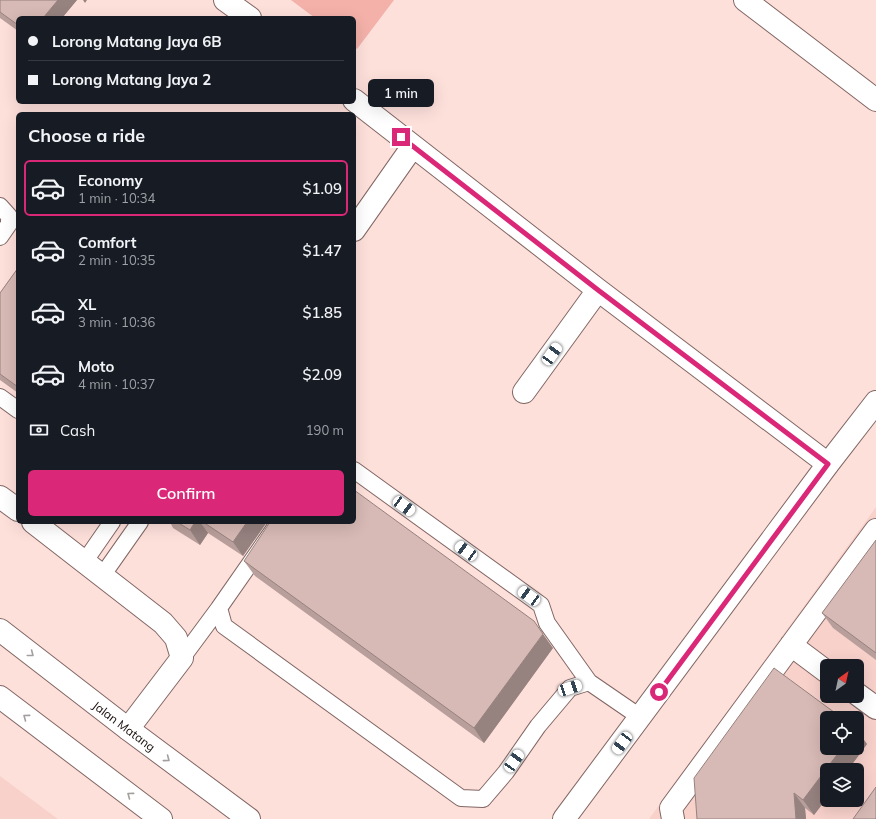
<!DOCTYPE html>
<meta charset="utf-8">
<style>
body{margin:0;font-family:Mulish,sans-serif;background:#20242c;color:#f1f3f6;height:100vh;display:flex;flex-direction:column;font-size:15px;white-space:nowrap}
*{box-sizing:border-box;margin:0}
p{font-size:13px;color:#9ea1a6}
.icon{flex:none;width:22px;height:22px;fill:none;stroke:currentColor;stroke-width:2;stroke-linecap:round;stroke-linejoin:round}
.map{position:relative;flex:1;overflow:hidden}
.drawer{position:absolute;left:16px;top:112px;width:340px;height:412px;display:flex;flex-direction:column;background:#171b24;border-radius:6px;box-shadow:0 4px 16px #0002}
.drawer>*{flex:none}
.top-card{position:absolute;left:16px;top:16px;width:340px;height:88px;border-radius:6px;box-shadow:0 4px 16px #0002;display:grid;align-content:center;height:88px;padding:0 12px;background:#171b24}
.needle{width:26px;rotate:33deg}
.buttons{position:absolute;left:820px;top:659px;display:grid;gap:8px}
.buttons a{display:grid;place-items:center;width:44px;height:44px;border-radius:6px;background:#171b24;box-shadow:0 4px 16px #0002;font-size:20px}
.end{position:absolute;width:18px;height:18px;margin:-9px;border:5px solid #db2777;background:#fff;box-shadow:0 0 0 2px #fff}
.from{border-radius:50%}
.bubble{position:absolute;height:28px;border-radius:6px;background:#171b24;box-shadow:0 4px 16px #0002;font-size:13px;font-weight:600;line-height:28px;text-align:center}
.car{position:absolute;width:12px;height:24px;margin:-12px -6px;border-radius:5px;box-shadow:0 0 3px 1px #0007;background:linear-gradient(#fff 24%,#345 0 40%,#fff 0 76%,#345 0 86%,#fff 0)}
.top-card b{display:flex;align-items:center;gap:14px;height:38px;font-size:15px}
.top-card b+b{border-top:1px solid #363941}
.top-card i{width:10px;height:10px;background:#f1f3f6}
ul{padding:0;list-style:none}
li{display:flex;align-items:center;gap:12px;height:56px;margin:0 8px 6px;padding:0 4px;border:2px solid transparent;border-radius:6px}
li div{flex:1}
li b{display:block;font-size:15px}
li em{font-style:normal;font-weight:600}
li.on{border-color:#db2777}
li>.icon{width:36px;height:36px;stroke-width:1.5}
h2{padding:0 12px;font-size:18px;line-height:48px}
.pay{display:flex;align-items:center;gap:10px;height:44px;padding:0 12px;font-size:15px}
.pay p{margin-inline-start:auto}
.button{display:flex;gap:8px;margin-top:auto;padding:8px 12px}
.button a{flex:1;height:46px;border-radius:6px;background:#db2777;color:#fff;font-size:16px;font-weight:600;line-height:46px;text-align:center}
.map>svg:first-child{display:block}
</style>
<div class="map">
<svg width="876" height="819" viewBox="0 0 876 819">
<rect width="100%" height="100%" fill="#fee0db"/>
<path fill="#f8d1cb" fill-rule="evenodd" d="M 876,507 L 876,819 L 649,819 ZM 827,666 L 857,666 L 857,696 L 827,696 ZM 827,718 L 857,718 L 857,748 L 827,748 ZM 827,770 L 857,770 L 857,800 L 827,800 Z
M 0,776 L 58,819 L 0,819 Z"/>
<path fill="#f3b1a9" d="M 291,0 L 394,0 L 357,49 L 354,47 L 354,18 L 315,18 Z"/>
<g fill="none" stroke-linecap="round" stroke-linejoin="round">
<defs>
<path id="lane" d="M 0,206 L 9,216 L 9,224 L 0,237
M 0,397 L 18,410
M 354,470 L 541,605 L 547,623 L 589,682
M 279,522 L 219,608 L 224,626 L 461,798 L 483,799 L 506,772 L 538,726 L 570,688 L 589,682 L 640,717
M 85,561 L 112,522
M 102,576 L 140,522
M 182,658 L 219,608"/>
<path id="street" d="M 225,0 L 250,18
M 745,0 L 876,100
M 354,100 L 598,290 L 828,464
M 354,230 L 413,146
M 524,392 L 598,290
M 0,497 L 18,510
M 33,522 L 163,623 L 176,638 L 182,658 L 128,729
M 791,645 L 827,672
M 857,694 L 876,708
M 564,819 L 828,464 L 876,402
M 673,819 L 671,808 L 876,530"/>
<path id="primary" d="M 0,630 L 128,729 L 249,819
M 0,697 L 161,819"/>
</defs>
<use href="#lane" stroke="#826764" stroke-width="18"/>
<use href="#street" stroke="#826764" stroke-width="24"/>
<use href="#primary" stroke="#826764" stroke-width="24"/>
<use href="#lane" stroke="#fff" stroke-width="16"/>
<use href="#street" stroke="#fff" stroke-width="22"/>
<use href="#primary" stroke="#fff" stroke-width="22"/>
</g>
<path fill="#b99f9c" d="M 0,0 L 77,0 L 62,18 L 18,18 L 18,31 L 0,18 Z
M 18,268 L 18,393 L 0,380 L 0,293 Z
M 170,522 L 267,522 L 243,556 L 208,533 L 200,545 L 173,528 Z
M 876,540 L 876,660 L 833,628 L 822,613 Z
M 244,561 L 553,648 L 484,743 L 255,576 Z
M 867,744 L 814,815 L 805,808 L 806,819 L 697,819 Z"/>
<path fill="#96827f" d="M 58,0 L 77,0 L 62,18 L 43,18 Z
M 83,0 L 87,0 L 85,3 Z
M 195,522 L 200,522 L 208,533 L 200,545 L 190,530 Z
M 247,522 L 267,522 L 243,556 L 233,542 Z
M 543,634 L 553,648 L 484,743 L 474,728 Z
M 857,730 L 867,744 L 848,770 L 827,770 L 827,798 L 814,815 L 803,800 L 842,748 L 857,748 Z
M 794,793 L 805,808 L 806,819 L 796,819 Z"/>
<path fill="#d7b9b5" stroke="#96827f" d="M 0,0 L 58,0 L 43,18 L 18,18 L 18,25 L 0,12 Z
M 18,268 L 18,387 L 0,374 L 0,293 Z
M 354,490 L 534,621 L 543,634 L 474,728 L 244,561 L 270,522 L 354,522 Z
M 177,522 L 195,522 L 190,530 Z
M 203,522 L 247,522 L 233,542 Z
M 876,540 L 876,653 L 822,613 Z
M 774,668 L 842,718 L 827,718 L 827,748 L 842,748 L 803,800 L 794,793 L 796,819 L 697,819 L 694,778 Z
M 876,787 L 876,819 L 853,819 Z"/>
<defs><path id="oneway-chevron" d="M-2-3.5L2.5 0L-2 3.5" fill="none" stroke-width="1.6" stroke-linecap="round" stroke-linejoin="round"/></defs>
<g stroke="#a39f9e">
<use href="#oneway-chevron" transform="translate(31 654) rotate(38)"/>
<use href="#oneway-chevron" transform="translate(26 717) rotate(-143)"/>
<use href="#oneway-chevron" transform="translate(167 759) rotate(37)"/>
<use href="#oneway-chevron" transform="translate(130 795) rotate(-143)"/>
</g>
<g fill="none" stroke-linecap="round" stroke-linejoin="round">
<path stroke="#db2777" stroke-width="5" d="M 401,137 L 598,290 L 828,464 L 659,692"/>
</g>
<g text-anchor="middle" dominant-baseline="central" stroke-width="3" stroke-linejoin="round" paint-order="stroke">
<g font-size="12" fill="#180e0d" stroke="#fff">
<text transform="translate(124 726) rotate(37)">Jalan Matang</text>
</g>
</g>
</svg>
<div class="buttons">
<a><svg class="needle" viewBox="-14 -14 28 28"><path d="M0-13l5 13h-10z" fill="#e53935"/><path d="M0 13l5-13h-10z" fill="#9ea1a6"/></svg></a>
<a><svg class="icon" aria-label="locate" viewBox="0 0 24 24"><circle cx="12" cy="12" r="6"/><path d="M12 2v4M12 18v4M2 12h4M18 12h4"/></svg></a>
<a><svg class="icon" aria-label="layers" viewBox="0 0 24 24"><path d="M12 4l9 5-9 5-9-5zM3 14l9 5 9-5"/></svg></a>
</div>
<i class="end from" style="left:659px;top:692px"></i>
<i class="end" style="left:401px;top:137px"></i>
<div class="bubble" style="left:368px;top:79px;width:66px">1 min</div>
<i class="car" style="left:552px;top:354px;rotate:36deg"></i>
<i class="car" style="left:404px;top:506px;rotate:126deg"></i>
<i class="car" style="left:466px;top:551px;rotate:306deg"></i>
<i class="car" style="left:529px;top:596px;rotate:306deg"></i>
<i class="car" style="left:570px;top:688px;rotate:72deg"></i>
<i class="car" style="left:622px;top:743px;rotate:217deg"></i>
<i class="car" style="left:514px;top:761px;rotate:35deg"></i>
<div class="top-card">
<b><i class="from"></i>Lorong Matang Jaya 6B</b>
<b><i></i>Lorong Matang Jaya 2</b>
</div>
<section class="drawer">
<h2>Choose a ride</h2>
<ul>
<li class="on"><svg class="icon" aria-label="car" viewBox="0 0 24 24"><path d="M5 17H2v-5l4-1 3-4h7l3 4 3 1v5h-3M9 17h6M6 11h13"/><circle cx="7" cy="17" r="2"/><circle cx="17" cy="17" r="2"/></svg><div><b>Economy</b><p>1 min · 10:34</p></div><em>$1.09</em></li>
<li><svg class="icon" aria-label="car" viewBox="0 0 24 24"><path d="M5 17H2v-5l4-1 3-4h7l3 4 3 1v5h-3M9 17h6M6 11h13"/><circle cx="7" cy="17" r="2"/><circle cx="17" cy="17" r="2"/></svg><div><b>Comfort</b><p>2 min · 10:35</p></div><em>$1.47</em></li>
<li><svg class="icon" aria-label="car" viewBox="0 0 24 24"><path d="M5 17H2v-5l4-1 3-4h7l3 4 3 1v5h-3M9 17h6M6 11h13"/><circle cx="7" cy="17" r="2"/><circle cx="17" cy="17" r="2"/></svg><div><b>XL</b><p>3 min · 10:36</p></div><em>$1.85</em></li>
<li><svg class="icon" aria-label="car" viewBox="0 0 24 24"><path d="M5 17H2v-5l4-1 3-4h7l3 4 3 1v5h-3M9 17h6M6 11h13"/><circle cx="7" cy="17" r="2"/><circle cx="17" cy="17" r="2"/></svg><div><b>Moto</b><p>4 min · 10:37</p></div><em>$2.09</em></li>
</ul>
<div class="pay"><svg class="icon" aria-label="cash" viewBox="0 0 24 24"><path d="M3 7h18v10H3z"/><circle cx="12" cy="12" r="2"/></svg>Cash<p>190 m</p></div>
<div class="button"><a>Confirm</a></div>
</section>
</div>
